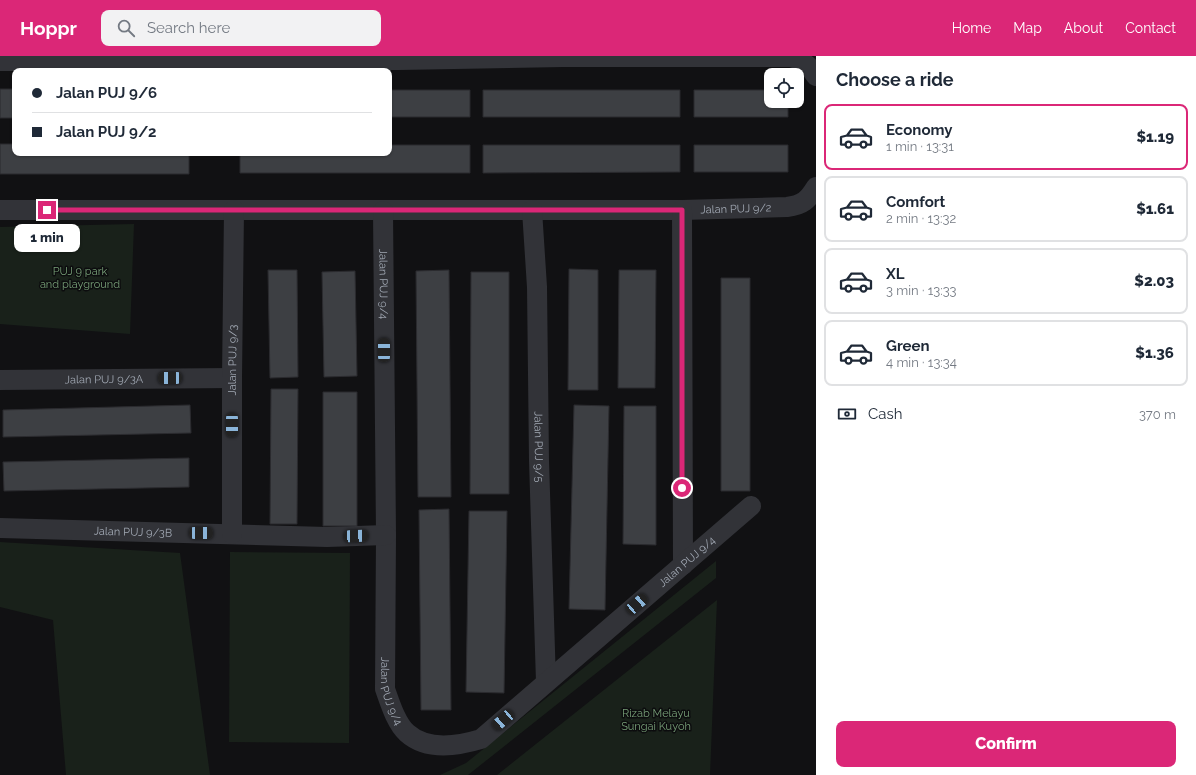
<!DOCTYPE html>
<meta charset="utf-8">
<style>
body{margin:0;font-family:Raleway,sans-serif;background:#f2f2f3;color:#1f2937;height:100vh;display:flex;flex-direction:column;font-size:15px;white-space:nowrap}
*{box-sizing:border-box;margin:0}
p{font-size:13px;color:#747a83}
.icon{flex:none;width:22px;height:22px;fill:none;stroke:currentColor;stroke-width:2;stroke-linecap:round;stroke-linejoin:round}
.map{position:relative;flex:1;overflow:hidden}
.side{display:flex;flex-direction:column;background:#fff;width:380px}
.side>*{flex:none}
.top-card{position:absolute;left:12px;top:12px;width:380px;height:88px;border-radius:8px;box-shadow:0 1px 3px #0004;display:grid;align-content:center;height:88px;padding:0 20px;background:#fff}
.controls{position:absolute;left:764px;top:12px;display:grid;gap:8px}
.controls a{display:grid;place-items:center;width:40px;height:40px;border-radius:8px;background:#fff;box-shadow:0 1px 3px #0004;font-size:20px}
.end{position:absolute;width:18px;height:18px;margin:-9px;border:5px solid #db2777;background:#fff;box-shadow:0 0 0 2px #fff}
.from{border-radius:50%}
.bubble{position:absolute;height:28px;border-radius:8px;background:#fff;box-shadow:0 1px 3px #0004;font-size:13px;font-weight:800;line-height:28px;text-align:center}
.car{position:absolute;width:12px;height:24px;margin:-12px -6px;border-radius:5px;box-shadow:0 0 3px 1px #0007;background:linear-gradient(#222 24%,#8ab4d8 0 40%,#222 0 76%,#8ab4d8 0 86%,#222 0)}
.top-card b{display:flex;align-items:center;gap:14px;height:38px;font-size:15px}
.top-card b+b{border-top:1px solid #e0e1e3}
.top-card i{width:10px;height:10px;background:#1f2937}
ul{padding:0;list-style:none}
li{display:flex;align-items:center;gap:12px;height:66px;margin:0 8px 6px;padding:0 12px;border:2px solid #e0e1e3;border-radius:8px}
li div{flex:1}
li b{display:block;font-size:15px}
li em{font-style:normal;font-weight:800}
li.selected{border-color:#db2777}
li>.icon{width:36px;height:36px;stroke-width:1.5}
h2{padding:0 20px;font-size:18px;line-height:48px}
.pay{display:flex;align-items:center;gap:10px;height:44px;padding:0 20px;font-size:15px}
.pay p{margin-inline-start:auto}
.button{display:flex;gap:8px;margin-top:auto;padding:8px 20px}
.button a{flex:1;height:46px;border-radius:8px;background:#db2777;color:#fff;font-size:16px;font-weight:800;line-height:46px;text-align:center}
header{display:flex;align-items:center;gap:24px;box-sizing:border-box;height:56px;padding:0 20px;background:#db2777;color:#fff}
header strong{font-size:19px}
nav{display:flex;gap:22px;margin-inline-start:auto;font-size:14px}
.search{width:280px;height:36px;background:#f2f2f3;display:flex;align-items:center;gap:10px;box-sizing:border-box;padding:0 14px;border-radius:8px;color:#747a83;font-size:15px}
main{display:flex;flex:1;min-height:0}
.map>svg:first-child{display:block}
</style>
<header>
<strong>Hoppr</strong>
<div class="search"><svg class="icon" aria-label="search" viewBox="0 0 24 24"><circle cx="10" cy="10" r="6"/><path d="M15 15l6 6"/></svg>Search here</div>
<nav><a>Home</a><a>Map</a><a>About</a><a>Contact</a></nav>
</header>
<main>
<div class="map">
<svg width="816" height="719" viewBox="0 0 816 719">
<rect width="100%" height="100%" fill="#111113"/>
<path fill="#19211a" d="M 134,168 L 130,278 L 0,268 L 0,171 Z
M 0,486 L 180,497 L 210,719 L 66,719 L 53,564 L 0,551 Z
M 230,496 L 350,497 L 349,687 L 229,686 Z
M 716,505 L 716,522 L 468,719 L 440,719 L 466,707 Z
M 717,544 L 710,719 L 497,719 Z"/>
<path fill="#3d3f43" stroke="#2b2b2f" d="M 0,33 L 15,33 L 15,62 L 0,62 Z
M 389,34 L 470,34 L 470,61 L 389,61 Z
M 483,34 L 680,34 L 680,61 L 483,61 Z
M 694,34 L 771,34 L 771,45 L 788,45 L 788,61 L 694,61 Z
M 0,88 L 15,88 L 15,97 L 189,97 L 189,118 L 0,118 Z
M 389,89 L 470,89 L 470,117 L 240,117 L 240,97 L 389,97 Z
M 483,89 L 680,89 L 680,116 L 483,117 Z
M 694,89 L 788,89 L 788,116 L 694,116 Z
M 569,213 L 598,214 L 598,334 L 568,334 Z
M 268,214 L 297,214 L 298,321 L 270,322 Z
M 449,214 L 451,441 L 418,441 L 416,215 Z
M 619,214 L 656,214 L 655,332 L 618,332 Z
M 355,215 L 357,320 L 324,321 L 322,216 Z
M 471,216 L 509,216 L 509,438 L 470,438 Z
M 721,222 L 750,222 L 750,435 L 721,435 Z
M 271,333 L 298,333 L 297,468 L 270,468 Z
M 323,336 L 357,336 L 357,470 L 323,470 Z
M 190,349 L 191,377 L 3,381 L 3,354 Z
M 574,349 L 609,350 L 605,554 L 569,553 Z
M 624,350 L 656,350 L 656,489 L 623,488 Z
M 189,402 L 189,431 L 4,435 L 3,406 Z
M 449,453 L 451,654 L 421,654 L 419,454 Z
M 469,455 L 507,455 L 504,637 L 466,636 Z"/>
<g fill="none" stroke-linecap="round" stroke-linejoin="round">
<g stroke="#323338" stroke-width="20">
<path d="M 0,5 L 399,4 L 563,1 L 791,1 C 803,4 810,10 816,20"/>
<path id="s1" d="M 0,154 L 682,154 L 787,151 C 803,149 808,144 816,131"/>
<path id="s2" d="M 532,154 L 537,231 L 539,405 L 546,626"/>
<path d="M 682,154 L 683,509"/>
<path id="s3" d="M 383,155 L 386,479 L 385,633 C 390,647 396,667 407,677 C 427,695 458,690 481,683 L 751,450"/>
<path id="s4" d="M 0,324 L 232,322"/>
<path id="s5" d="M 0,472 L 327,481 L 386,479"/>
<path id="s6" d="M 232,478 L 232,322 L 234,154"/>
</g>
</g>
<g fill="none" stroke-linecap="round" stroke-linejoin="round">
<path stroke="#db2777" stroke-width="5" d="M 47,154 L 682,154 L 682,432"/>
</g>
<g text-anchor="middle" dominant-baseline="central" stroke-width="3" stroke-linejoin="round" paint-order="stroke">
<g font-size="11" fill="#a2a9b4" stroke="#0c0c0e">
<text stroke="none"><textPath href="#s1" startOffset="736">Jalan PUJ 9/2</textPath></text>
<text stroke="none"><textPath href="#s3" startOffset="73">Jalan PUJ 9/4</textPath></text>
<text stroke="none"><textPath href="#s6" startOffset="174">Jalan PUJ 9/3</textPath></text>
<text stroke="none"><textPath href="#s4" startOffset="104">Jalan PUJ 9/3A</textPath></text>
<text stroke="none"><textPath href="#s2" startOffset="237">Jalan PUJ 9/5</textPath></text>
<text stroke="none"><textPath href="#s5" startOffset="133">Jalan PUJ 9/3B</textPath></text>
<text stroke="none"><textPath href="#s3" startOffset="877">Jalan PUJ 9/4</textPath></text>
<text stroke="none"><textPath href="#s3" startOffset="481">Jalan PUJ 9/4</textPath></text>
</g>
<g font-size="11" fill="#78a078" stroke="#0c0c0e">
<text x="80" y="215">PUJ 9 park<tspan x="80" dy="13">and playground</tspan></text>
<text x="656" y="657">Rizab Melayu<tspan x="656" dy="13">Sungai Kuyoh</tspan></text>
</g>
</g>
</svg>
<div class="controls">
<a><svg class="icon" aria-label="locate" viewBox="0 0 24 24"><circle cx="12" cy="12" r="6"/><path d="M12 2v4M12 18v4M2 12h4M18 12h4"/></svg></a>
</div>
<i class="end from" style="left:682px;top:432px"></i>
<i class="end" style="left:47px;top:154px"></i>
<div class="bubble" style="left:14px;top:168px;width:66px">1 min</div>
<i class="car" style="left:384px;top:294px;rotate:0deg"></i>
<i class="car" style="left:170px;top:322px;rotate:270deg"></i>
<i class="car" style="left:232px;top:369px;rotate:180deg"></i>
<i class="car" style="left:201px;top:477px;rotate:91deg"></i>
<i class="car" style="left:356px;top:480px;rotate:88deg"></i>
<i class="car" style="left:637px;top:548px;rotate:49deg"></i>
<i class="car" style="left:503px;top:664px;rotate:229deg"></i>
<div class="top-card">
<b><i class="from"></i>Jalan PUJ 9/6</b>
<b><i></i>Jalan PUJ 9/2</b>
</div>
</div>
<section class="side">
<h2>Choose a ride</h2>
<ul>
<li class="selected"><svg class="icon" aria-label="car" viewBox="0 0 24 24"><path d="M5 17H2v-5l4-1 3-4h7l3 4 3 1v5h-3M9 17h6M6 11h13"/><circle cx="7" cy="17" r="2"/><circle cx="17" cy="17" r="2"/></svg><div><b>Economy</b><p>1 min · 13:31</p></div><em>$1.19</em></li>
<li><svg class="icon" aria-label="car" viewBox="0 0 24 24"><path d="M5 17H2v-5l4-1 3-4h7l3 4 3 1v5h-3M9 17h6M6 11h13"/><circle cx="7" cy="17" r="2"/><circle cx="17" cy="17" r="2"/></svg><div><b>Comfort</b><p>2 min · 13:32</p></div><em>$1.61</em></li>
<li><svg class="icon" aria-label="car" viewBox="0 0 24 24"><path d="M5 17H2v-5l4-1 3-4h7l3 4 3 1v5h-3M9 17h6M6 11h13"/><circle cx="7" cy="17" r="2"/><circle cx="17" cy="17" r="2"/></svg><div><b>XL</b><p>3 min · 13:33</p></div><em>$2.03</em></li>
<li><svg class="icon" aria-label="car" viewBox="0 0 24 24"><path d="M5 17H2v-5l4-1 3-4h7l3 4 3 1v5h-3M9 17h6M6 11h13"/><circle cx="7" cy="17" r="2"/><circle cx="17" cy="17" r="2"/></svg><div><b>Green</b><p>4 min · 13:34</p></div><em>$1.36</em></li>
</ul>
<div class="pay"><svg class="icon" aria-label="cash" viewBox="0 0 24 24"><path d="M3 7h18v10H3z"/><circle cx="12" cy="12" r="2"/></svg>Cash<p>370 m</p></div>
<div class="button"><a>Confirm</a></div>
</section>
</main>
